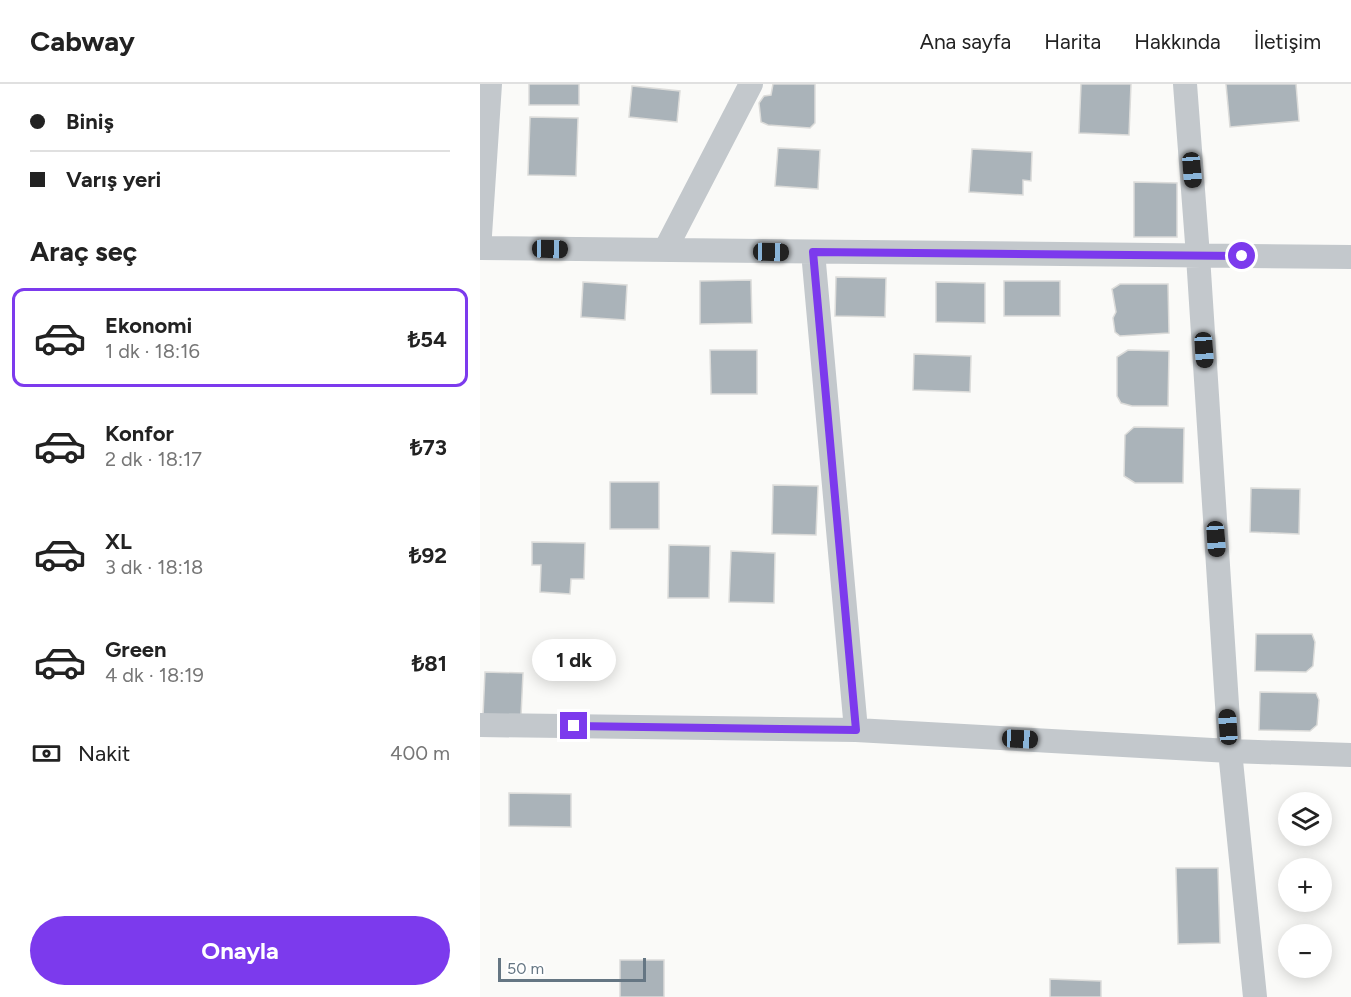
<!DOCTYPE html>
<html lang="tr">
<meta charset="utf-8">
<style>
body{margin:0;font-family:Figtree,sans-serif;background:#f2f2f2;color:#222;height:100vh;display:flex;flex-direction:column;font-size:22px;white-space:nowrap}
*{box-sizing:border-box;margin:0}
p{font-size:20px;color:#767676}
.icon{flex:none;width:33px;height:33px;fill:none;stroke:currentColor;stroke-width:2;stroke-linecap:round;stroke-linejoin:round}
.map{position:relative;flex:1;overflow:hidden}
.side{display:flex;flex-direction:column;background:#fff;width:480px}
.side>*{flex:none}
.hud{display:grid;align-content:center;height:132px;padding:0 30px;background:#fff}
.tools{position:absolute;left:798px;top:708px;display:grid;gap:12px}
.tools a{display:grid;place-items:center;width:54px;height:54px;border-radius:50%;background:#fff;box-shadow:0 3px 15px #0003;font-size:30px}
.scale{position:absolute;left:18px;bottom:15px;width:148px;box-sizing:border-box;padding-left:6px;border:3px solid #657683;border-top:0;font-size:16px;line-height:21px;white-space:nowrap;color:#657683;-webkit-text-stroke:4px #fff;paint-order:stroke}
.end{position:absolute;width:27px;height:27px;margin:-14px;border:8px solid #7c3aed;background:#fff;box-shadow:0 0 0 3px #fff}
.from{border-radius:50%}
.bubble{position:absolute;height:42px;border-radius:21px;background:#fff;box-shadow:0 3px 15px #0003;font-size:20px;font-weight:700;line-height:42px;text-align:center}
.car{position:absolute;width:18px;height:36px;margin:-18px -9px;border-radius:8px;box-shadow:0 0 4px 2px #0007;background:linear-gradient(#222 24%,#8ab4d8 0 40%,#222 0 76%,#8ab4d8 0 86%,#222 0)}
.hud b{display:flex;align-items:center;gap:21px;height:57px;font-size:22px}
.hud b+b{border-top:2px solid #e0e0e0}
.hud i{width:15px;height:15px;background:#222}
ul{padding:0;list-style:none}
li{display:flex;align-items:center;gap:18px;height:99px;margin:0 12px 9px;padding:0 18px;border:3px solid transparent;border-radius:12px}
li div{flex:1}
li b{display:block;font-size:22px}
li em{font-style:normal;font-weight:700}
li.selected{border-color:#7c3aed}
li>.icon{width:54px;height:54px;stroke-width:1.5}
h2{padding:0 30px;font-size:27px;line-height:72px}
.pay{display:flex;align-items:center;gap:15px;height:66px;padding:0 30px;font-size:22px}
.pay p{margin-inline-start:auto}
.primary-button{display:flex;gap:12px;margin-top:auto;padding:12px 30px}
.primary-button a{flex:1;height:69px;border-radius:36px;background:#7c3aed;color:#fff;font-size:24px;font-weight:700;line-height:69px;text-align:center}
header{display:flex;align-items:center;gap:36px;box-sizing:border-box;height:84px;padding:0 30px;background:#fff;border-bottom:2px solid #e0e0e0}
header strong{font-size:28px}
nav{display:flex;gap:33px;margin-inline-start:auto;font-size:21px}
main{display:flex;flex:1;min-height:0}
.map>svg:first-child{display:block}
</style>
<header>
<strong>Cabway</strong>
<nav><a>Ana sayfa</a><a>Harita</a><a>Hakkında</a><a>İletişim</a></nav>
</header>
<main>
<section class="side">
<div class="hud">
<b><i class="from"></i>Biniş</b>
<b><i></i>Varış yeri</b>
</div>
<h2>Araç seç</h2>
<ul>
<li class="selected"><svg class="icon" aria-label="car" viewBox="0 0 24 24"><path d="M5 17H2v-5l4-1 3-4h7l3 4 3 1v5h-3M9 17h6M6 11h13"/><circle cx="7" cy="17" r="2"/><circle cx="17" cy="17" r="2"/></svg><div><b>Ekonomi</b><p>1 dk · 18:16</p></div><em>₺54</em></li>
<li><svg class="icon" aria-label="car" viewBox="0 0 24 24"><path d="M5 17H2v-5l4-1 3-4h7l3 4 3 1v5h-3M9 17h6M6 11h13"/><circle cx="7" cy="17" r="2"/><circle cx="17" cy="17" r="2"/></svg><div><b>Konfor</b><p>2 dk · 18:17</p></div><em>₺73</em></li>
<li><svg class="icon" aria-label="car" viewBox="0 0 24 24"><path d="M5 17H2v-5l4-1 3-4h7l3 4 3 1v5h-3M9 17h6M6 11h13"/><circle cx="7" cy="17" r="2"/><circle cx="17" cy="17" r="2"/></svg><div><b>XL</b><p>3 dk · 18:18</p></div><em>₺92</em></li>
<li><svg class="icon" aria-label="car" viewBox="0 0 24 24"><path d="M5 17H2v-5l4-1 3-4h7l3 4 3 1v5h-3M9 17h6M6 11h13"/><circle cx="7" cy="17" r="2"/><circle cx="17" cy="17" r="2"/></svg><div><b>Green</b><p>4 dk · 18:19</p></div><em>₺81</em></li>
</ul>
<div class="pay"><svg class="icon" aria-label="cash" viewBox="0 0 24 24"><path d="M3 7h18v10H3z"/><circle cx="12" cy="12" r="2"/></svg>Nakit<p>400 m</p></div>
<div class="primary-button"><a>Onayla</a></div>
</section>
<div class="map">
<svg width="871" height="913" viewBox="0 0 871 913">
<rect width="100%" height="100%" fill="#fafaf8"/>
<path fill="#aab3b9" stroke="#dcdcda" stroke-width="1.5" d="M 49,0 L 99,0 L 99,21 L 49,21 Z
M 293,0 L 335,0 L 335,39 L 330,44 L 288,41 L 281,38 L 279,19 L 284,12 L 291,11 Z
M 601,0 L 651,0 L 649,51 L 599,49 Z
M 746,0 L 816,0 L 819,37 L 750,43 Z
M 152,2 L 200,7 L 197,38 L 149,33 Z
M 50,33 L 98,34 L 96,92 L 48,91 Z
M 298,64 L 340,66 L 338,105 L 295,102 Z
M 492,65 L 552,68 L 551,97 L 543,96 L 543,111 L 489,108 Z
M 654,98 L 697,99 L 697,153 L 654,153 Z
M 356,193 L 406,194 L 405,233 L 355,232 Z
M 271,196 L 272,239 L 220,240 L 220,197 Z
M 524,197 L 580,197 L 580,232 L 524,232 Z
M 103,198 L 147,201 L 145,236 L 101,233 Z
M 456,198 L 505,199 L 505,239 L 456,238 Z
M 640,200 L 688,200 L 689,249 L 640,252 L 635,248 L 633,234 L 636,228 L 632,205 Z
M 230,266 L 277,266 L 277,310 L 231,310 Z
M 648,266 L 689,267 L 688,322 L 652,322 L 641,319 L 637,312 L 637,273 Z
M 434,270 L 491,272 L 490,308 L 433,306 Z
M 654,343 L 704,344 L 703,399 L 655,399 L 644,392 L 645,351 Z
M 130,398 L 179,398 L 179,445 L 130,445 Z
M 293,401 L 338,402 L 336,451 L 292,450 Z
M 771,404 L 820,405 L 819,450 L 770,448 Z
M 52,458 L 105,459 L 104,495 L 91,495 L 90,510 L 60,508 L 61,481 L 52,481 Z
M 189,461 L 230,462 L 229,514 L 188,514 Z
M 251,467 L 295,469 L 294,519 L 249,518 Z
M 776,550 L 832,550 L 835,558 L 833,582 L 826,588 L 775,587 Z
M 5,588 L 43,589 L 41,632 L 3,631 Z
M 780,608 L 836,609 L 839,616 L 837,641 L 830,647 L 779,646 Z
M 29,709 L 91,710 L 91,743 L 29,742 Z
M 696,784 L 738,784 L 740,859 L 698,860 Z
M 140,876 L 184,876 L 184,913 L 140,913 Z
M 570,895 L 621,897 L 621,913 L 570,913 Z"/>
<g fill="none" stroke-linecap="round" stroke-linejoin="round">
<path stroke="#c3c8cc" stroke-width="24" d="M 705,0 L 718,172 L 750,667 L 775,913
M 0,151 L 10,0
M 0,164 L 871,173
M 185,166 L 271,0
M 333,168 L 376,646
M 0,641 L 376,646 L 750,667 L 871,671"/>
</g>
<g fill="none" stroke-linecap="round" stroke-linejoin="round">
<path stroke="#7c3aed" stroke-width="8" d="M 94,642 L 376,646 L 333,168 L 762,172"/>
</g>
</svg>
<div class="tools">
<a><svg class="icon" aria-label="layers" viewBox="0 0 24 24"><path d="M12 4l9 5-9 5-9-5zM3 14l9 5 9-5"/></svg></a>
<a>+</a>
<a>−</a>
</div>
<div class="scale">50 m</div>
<i class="end from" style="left:762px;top:172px"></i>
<i class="end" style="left:94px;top:642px"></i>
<div class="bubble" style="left:52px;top:555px;width:84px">1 dk</div>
<i class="car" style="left:712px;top:86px;rotate:175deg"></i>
<i class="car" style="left:70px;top:165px;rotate:91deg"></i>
<i class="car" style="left:291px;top:168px;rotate:91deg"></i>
<i class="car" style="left:724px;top:266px;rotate:176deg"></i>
<i class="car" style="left:736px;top:455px;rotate:176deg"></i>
<i class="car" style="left:748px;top:643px;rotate:356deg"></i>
<i class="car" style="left:540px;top:655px;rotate:93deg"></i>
</div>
</main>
